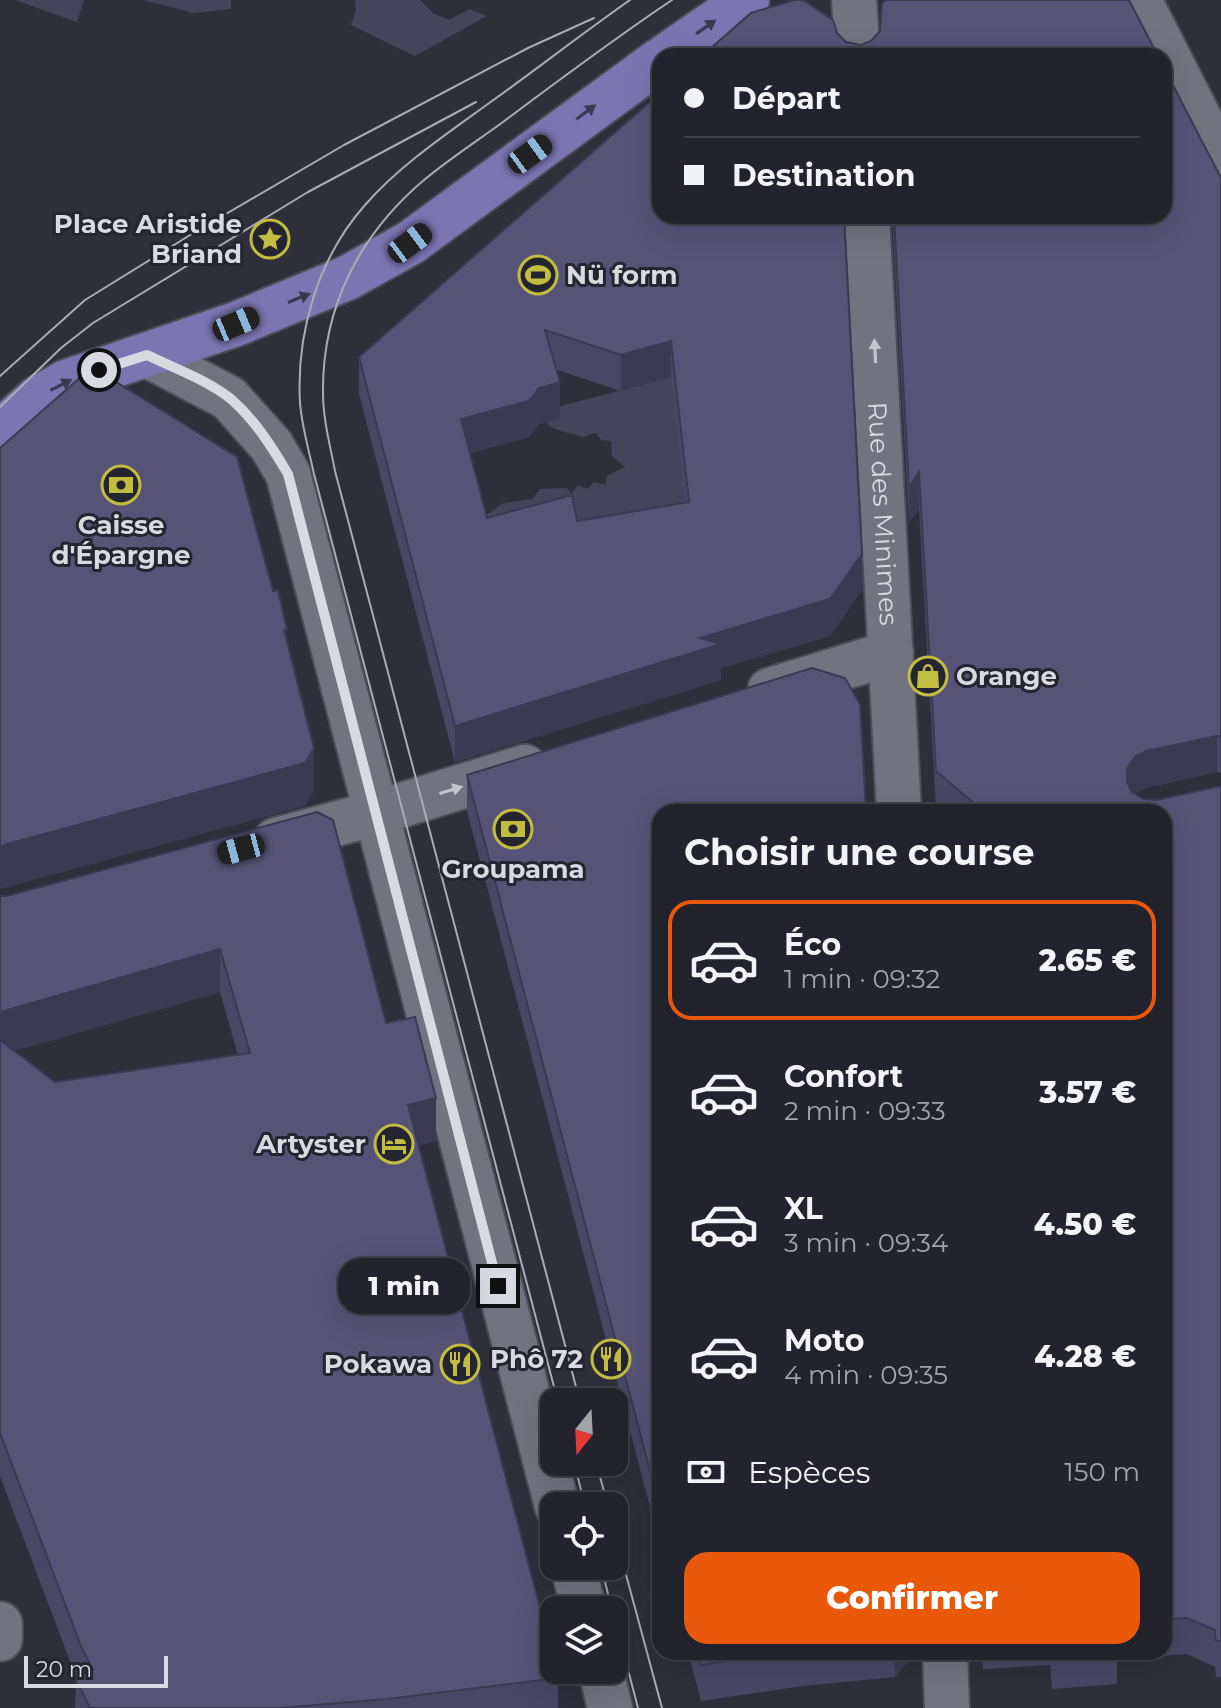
<!DOCTYPE html>
<html lang="fr">
<meta charset="utf-8">
<style>
body{margin:0;font-family:Montserrat,sans-serif;background:#2f2f39;color:#f1f3f6;height:100vh;display:flex;flex-direction:column;font-size:30px;white-space:nowrap}
*{box-sizing:border-box;margin:0}
p{font-size:26px;color:#a3a4aa}
.icon{flex:none;width:44px;height:44px;fill:none;stroke:currentColor;stroke-width:2;stroke-linecap:round;stroke-linejoin:round}
.map{position:relative;flex:1;overflow:hidden}
.sheet{position:absolute;left:652px;top:804px;width:520px;height:856px;display:flex;flex-direction:column;background:#23232d;border-radius:24px;box-shadow:0 8px 32px #0002,0 0 0 2px #404049}
.sheet>*{flex:none}
.banner{position:absolute;left:652px;top:48px;width:520px;height:176px;border-radius:24px;box-shadow:0 8px 32px #0002,0 0 0 2px #404049;display:grid;align-content:center;height:176px;padding:0 32px;background:#23232d}
.needle{width:52px;rotate:198deg}
.fabs{position:absolute;left:540px;top:1388px;display:grid;gap:16px}
.fabs a{display:grid;place-items:center;width:88px;height:88px;border-radius:16px;background:#23232d;box-shadow:0 8px 32px #0002,0 0 0 2px #404049;font-size:40px}
.scale{position:absolute;left:24px;bottom:20px;width:144px;box-sizing:border-box;padding-left:8px;border:4px solid #d9d9e1;border-top:0;font-size:22px;line-height:28px;white-space:nowrap;color:#d9d9e1;-webkit-text-stroke:6px #252531;paint-order:stroke}
.end{position:absolute;width:36px;height:36px;margin:-18px;border:10px solid #d9d9e1;background:#111;box-shadow:0 0 0 4px #111}
.from{border-radius:50%}
.bubble{position:absolute;height:56px;border-radius:24px;background:#23232d;box-shadow:0 8px 32px #0002,0 0 0 2px #404049;font-size:26px;font-weight:800;line-height:56px;text-align:center}
.car{position:absolute;width:24px;height:48px;margin:-24px -12px;border-radius:10px;box-shadow:0 0 6px 2px #0007;background:linear-gradient(#222 24%,#8ab4d8 0 40%,#222 0 76%,#8ab4d8 0 86%,#222 0)}
.banner b{display:flex;align-items:center;gap:28px;height:76px;font-size:30px}
.banner b+b{border-top:2px solid #404049}
.banner i{width:20px;height:20px;background:#f1f3f6}
ul{padding:0;list-style:none}
li{display:flex;align-items:center;gap:24px;height:120px;margin:0 16px 12px;padding:0 16px;border:4px solid transparent;border-radius:24px}
li div{flex:1}
li b{display:block;font-size:30px}
li em{font-style:normal;font-weight:800}
li.current{border-color:#ea580c}
li>.icon{width:72px;height:72px;stroke-width:1.5}
h2{padding:0 32px;font-size:36px;line-height:96px}
.pay{display:flex;align-items:center;gap:20px;height:88px;padding:0 32px;font-size:30px}
.pay p{margin-inline-start:auto}
.button{display:flex;gap:16px;margin-top:auto;padding:16px 32px}
.button a{flex:1;height:92px;border-radius:24px;background:#ea580c;color:#fff;font-size:32px;font-weight:800;line-height:92px;text-align:center}
.map>svg:first-child{display:block}
</style>
<div class="map">
<svg width="1221" height="1708" viewBox="0 0 1221 1708">
<rect width="100%" height="100%" fill="#2f2f3c"/>
<path fill="#46445b" d="M 15,0 L 84,0 L 77,22 Z
M 143,0 L 231,0 L 231,9 L 194,13 Z
M 355,0 L 420,0 L 433,13 L 449,20 L 469,9 L 487,16 L 415,56 L 351,25 L 356,10 Z
M 672,377 L 689,538 L 478,520 L 504,503 L 532,499 L 540,489 L 567,488 L 571,494 L 578,485 L 588,489 L 594,482 L 605,485 L 607,476 L 625,467 L 612,456 L 611,441 L 601,440 L 596,433 L 582,437 C 569,431 556,433 545,422 L 559,418 L 557,407 Z"/>
<g fill="none" stroke-linecap="round" stroke-linejoin="round">
<defs>
<g id="minor">
<path d="M 854,0 L 858,56"/>
<path d="M 1139,0 L 1221,161"/>
<path id="s1" d="M 867,216 L 899,812"/>
<path d="M 147,355 L 229,398 L 271,445 L 288,474 L 557,1506"/>
<path d="M 770,690 L 891,653"/>
<path d="M 276,840 L 376,813 L 525,767"/>
<path d="M 573,1566 L 584,1610"/>
<path d="M 0,1624 L 0,1639"/>
<path d="M 945,1652 L 947,1708"/>
<path d="M 601,1670 L 610,1708"/>
</g>
<path id="major" d="M 666,56 L 747,0
M 0,432 L 38,398 L 66,382 L 236,324 L 347,278 L 410,243 L 660,60"/>
</defs>
<use href="#minor" stroke="#4d4d58" stroke-width="48"/>
<use href="#major" stroke="#4d4d58" stroke-width="48"/>
<use href="#minor" stroke="#727281" stroke-width="44"/>
<use href="#major" stroke="#7c75b2" stroke-width="44"/>
<path stroke="#ababb4" stroke-width="2" d="M 0,376 L 85,300 L 195,232 L 344,145 L 528,48 L 594,18
M 0,407 L 61,348 L 93,323 L 308,192 L 476,102
M 558,1402 L 314,474 C 309,451 302,427 300,403 C 296,333 318,258 365,205 C 401,164 448,133 492,101 C 538,68 583,33 630,0
M 580,1402 L 335,471 C 330,445 323,419 323,393 C 322,307 360,234 424,180 C 449,159 477,141 503,122 C 559,80 614,39 672,0
M 574,1462 L 585,1506
M 596,1462 L 608,1506
M 614,1530 L 662,1708
M 601,1566 L 612,1610
M 614,1616 L 638,1708"/>
</g>
<path fill="#4a4765" fill-rule="evenodd" d="M 660,93 L 862,590 L 830,636 L 721,668 L 721,680 L 455,762 L 359,394 L 359,357 ZM 557,370 L 621,391 L 671,377 L 685,502 L 577,521 L 487,518 L 470,453 L 529,437 L 539,424 L 560,418 Z
M 1221,178 L 1221,773 L 1217,772 L 1146,788 L 1134,794 L 1143,799 L 1156,800 L 1221,786 L 1221,1677 L 1216,1677 L 1215,1667 L 1187,1654 L 1117,1659 L 1117,1684 L 1052,1689 L 1050,1665 L 983,1669 L 982,1652 L 1164,1652 L 1164,812 L 942,812 L 936,807 L 919,509 L 909,523 L 892,216 L 1164,216 Z
M 467,775 L 660,812 L 660,1545 L 467,811 Z
M 317,812 L 386,1023 L 436,1141 L 419,1145 L 558,1678 L 558,1708 L 75,1708 L 76,1677 L 0,1476 L 0,896 L 7,896 ZM 220,992 L 238,1055 L 55,1082 L 14,1051 Z
M 688,1652 L 909,1652 L 909,1660 L 895,1677 L 803,1686 L 701,1701 Z"/>
<path fill="#3c3a53" d="M 671,341 L 671,377 L 621,391 L 621,355 Z
M 560,382 L 560,418 L 539,424 L 529,437 L 461,456 L 461,419 L 539,388 Z
M 919,472 L 919,509 L 909,523 L 909,487 Z
M 862,554 L 862,590 L 830,636 L 721,668 L 721,680 L 455,762 L 455,726 L 700,638 Z
M 1217,736 L 1217,772 L 1146,788 L 1135,793 L 1127,805 L 1127,769 L 1135,757 L 1146,751 Z
M 314,748 L 314,791 L 305,806 L 0,889 L 0,846 Z
M 220,949 L 220,992 L 0,1055 L 0,1012 Z
M 436,1098 L 436,1141 L 408,1148 L 408,1105 Z
M 895,1652 L 909,1652 L 909,1660 L 895,1677 Z"/>
<path fill="#565376" stroke="#3c3a53" stroke-width="2" fill-rule="evenodd" d="M 794,0 L 803,0 L 833,20 L 837,33 L 846,42 L 861,45 L 871,41 L 880,31 L 882,4 L 885,0 L 1129,0 L 1158,56 L 702,56 L 751,13 Z
M 1164,68 L 1221,178 L 1221,737 L 1217,736 L 1146,751 L 1135,757 L 1127,769 L 1127,782 L 1132,792 L 1143,799 L 1156,800 L 1221,786 L 1221,1641 L 1216,1641 L 1215,1630 L 1187,1618 L 1164,1619 L 1164,812 L 984,812 L 936,771 L 919,472 L 909,487 L 894,216 L 1164,216 Z
M 660,93 L 660,216 L 844,216 L 862,554 L 830,599 L 700,638 L 721,644 L 455,726 L 359,357 ZM 545,330 L 621,355 L 671,341 L 689,502 L 577,521 L 572,495 L 487,518 L 461,419 L 529,401 L 539,388 L 560,382 Z
M 92,367 L 237,457 L 273,591 L 278,590 L 287,630 L 284,630 L 314,748 L 305,763 L 0,846 L 0,448 Z
M 812,668 L 845,678 L 860,704 L 866,812 L 660,812 L 660,1509 L 467,775 Z
M 317,812 L 333,820 L 386,1023 L 415,1017 L 436,1098 L 408,1105 L 554,1661 L 554,1670 L 556,1670 L 558,1678 L 387,1699 L 279,1708 L 90,1708 L 75,1678 L 93,1670 L 81,1646 L 0,1433 L 0,1040 L 55,1082 L 250,1053 L 220,949 L 0,1012 L 0,896 L 7,896 Z
M 698,1652 L 787,1652 L 701,1665 Z"/>
<defs><path id="oneway-solid" d="M-6-.8H1V-3.2L6.5 0L1 3.2V.8H-6Z" transform="scale(2)"/></defs>
<g fill="#3b3951">
<use href="#oneway-solid" transform="translate(706 27) rotate(-35)"/>
<use href="#oneway-solid" transform="translate(586 112) rotate(-37)"/>
<use href="#oneway-solid" transform="translate(299 298) rotate(-22)"/>
<use href="#oneway-solid" transform="translate(61 385) rotate(-27)"/>
</g>
<g fill="#c4c4ce">
<use href="#oneway-solid" transform="translate(875 351) rotate(-93)"/>
<use href="#oneway-solid" transform="translate(451 790) rotate(-17)"/>
</g>
<g fill="none" stroke-linecap="round" stroke-linejoin="round">
<path stroke="#d9d9e1" stroke-width="10" d="M 99,370 L 147,355 C 174,368 207,380 231,399 C 255,420 272,447 288,474 L 498,1286"/>
</g>
<defs>
<symbol id="sight-ring" viewBox="-11 -11 22 22"><circle r="9.5" fill="#252531" stroke="#c1bd40" stroke-width="1.5"/><path d="M0-6L1.8-2.2L6-1.7L2.9 1.2L3.7 5.4L0 3.3L-3.7 5.4L-2.9 1.2L-6-1.7L-1.8-2.2Z" fill="#c1bd40"/></symbol>
<symbol id="stadium-ring" viewBox="-11 -11 22 22"><circle r="9.5" fill="#252531" stroke="#c1bd40" stroke-width="1.5"/><path d="M0-5a6.5 5 0 1 0 0 10a6.5 5 0 1 0 0-10ZM-3.5-1.8h7v3.6h-7Z" fill="#c1bd40"/></symbol>
<symbol id="bank-ring" viewBox="-11 -11 22 22"><circle r="9.5" fill="#252531" stroke="#c1bd40" stroke-width="1.5"/><path d="M-6-4H6V4H-6ZM0-2.3a2.3 2.3 0 1 0 0 4.6a2.3 2.3 0 1 0 0-4.6Z" fill="#c1bd40"/></symbol>
<symbol id="shop-ring" viewBox="-11 -11 22 22"><circle r="9.5" fill="#252531" stroke="#c1bd40" stroke-width="1.5"/><path d="M-5-2.5h2.3a2.7 3.5 0 0 1 5.4 0H5L5.5 6h-11ZM-1.5-2.5h3a1.5 2.3 0 0 0-3 0Z" fill="#c1bd40"/></symbol>
<symbol id="hotel-ring" viewBox="-11 -11 22 22"><circle r="9.5" fill="#252531" stroke="#c1bd40" stroke-width="1.5"/><path d="M-6-4.5h1.5V1H6V5H4.5V3h-9V5H-6ZM-4 0a1.8 1.8 0 1 1 3.6 0ZM.5 0V-2.5h3Q6-2.5 6 0Z" fill="#c1bd40"/></symbol>
<symbol id="restaurant-ring" viewBox="-11 -11 22 22"><circle r="9.5" fill="#252531" stroke="#c1bd40" stroke-width="1.5"/><path d="M-5-6h1v4h1v-4h1v4h1v-4h1v5L-1.5 .5V6h-2V.5L-5-1ZM5-6V6H3V1.5H1.5Q1.5-4 5-6Z" fill="#c1bd40"/></symbol>
</defs>
<g fill-rule="evenodd">
<use href="#sight-ring" x="248" y="217" width="44" height="44"/>
<use href="#stadium-ring" x="516" y="253" width="44" height="44"/>
<use href="#bank-ring" x="99" y="463" width="44" height="44"/>
<use href="#shop-ring" x="906" y="654" width="44" height="44"/>
<use href="#bank-ring" x="491" y="807" width="44" height="44"/>
<use href="#hotel-ring" x="372" y="1122" width="44" height="44"/>
<use href="#restaurant-ring" x="589" y="1337" width="44" height="44"/>
<use href="#restaurant-ring" x="438" y="1342" width="44" height="44"/>
</g>
<g text-anchor="middle" dominant-baseline="central" stroke-width="6" stroke-linejoin="round" paint-order="stroke">
<g font-size="26" font-weight="bold" fill="#d9d9e1" stroke="#252531" text-anchor="end">
<text x="242" y="224">Place Aristide<tspan x="242" dy="30">Briand</tspan></text>
<text x="566" y="275" text-anchor="start">Nü form</text>
<text x="121" y="525" text-anchor="middle">Caisse<tspan x="121" dy="30">d'Épargne</tspan></text>
<text x="956" y="676" text-anchor="start">Orange</text>
<text x="513" y="869" text-anchor="middle">Groupama</text>
<text x="366" y="1144">Artyster</text>
<text x="583" y="1359">Phô 72</text>
<text x="432" y="1364">Pokawa</text>
</g>
<g font-size="26" fill="#d9d9e1" stroke="#252531">
<text stroke="none"><textPath href="#s1" startOffset="298">Rue des Minimes</textPath></text>
</g>
</g>
</svg>
<div class="fabs">
<a><svg class="needle" viewBox="-14 -14 28 28"><path d="M0-13l5 13h-10z" fill="#e53935"/><path d="M0 13l5-13h-10z" fill="#a3a4aa"/></svg></a>
<a><svg class="icon" aria-label="locate" viewBox="0 0 24 24"><circle cx="12" cy="12" r="6"/><path d="M12 2v4M12 18v4M2 12h4M18 12h4"/></svg></a>
<a><svg class="icon" aria-label="layers" viewBox="0 0 24 24"><path d="M12 4l9 5-9 5-9-5zM3 14l9 5 9-5"/></svg></a>
</div>
<div class="scale">20 m</div>
<i class="end from" style="left:99px;top:370px"></i>
<i class="end" style="left:498px;top:1286px"></i>
<div class="bubble" style="left:338px;top:1258px;width:132px">1 min</div>
<i class="car" style="left:530px;top:154px;rotate:54deg"></i>
<i class="car" style="left:410px;top:243px;rotate:53deg"></i>
<i class="car" style="left:236px;top:324px;rotate:67deg"></i>
<i class="car" style="left:241px;top:849px;rotate:255deg"></i>
<div class="banner">
<b><i class="from"></i>Départ</b>
<b><i></i>Destination</b>
</div>
<section class="sheet">
<h2>Choisir une course</h2>
<ul>
<li class="current"><svg class="icon" aria-label="car" viewBox="0 0 24 24"><path d="M5 17H2v-5l4-1 3-4h7l3 4 3 1v5h-3M9 17h6M6 11h13"/><circle cx="7" cy="17" r="2"/><circle cx="17" cy="17" r="2"/></svg><div><b>Éco</b><p>1 min · 09:32</p></div><em>2.65 €</em></li>
<li><svg class="icon" aria-label="car" viewBox="0 0 24 24"><path d="M5 17H2v-5l4-1 3-4h7l3 4 3 1v5h-3M9 17h6M6 11h13"/><circle cx="7" cy="17" r="2"/><circle cx="17" cy="17" r="2"/></svg><div><b>Confort</b><p>2 min · 09:33</p></div><em>3.57 €</em></li>
<li><svg class="icon" aria-label="car" viewBox="0 0 24 24"><path d="M5 17H2v-5l4-1 3-4h7l3 4 3 1v5h-3M9 17h6M6 11h13"/><circle cx="7" cy="17" r="2"/><circle cx="17" cy="17" r="2"/></svg><div><b>XL</b><p>3 min · 09:34</p></div><em>4.50 €</em></li>
<li><svg class="icon" aria-label="car" viewBox="0 0 24 24"><path d="M5 17H2v-5l4-1 3-4h7l3 4 3 1v5h-3M9 17h6M6 11h13"/><circle cx="7" cy="17" r="2"/><circle cx="17" cy="17" r="2"/></svg><div><b>Moto</b><p>4 min · 09:35</p></div><em>4.28 €</em></li>
</ul>
<div class="pay"><svg class="icon" aria-label="cash" viewBox="0 0 24 24"><path d="M3 7h18v10H3z"/><circle cx="12" cy="12" r="2"/></svg>Espèces<p>150 m</p></div>
<div class="button"><a>Confirmer</a></div>
</section>
</div>
